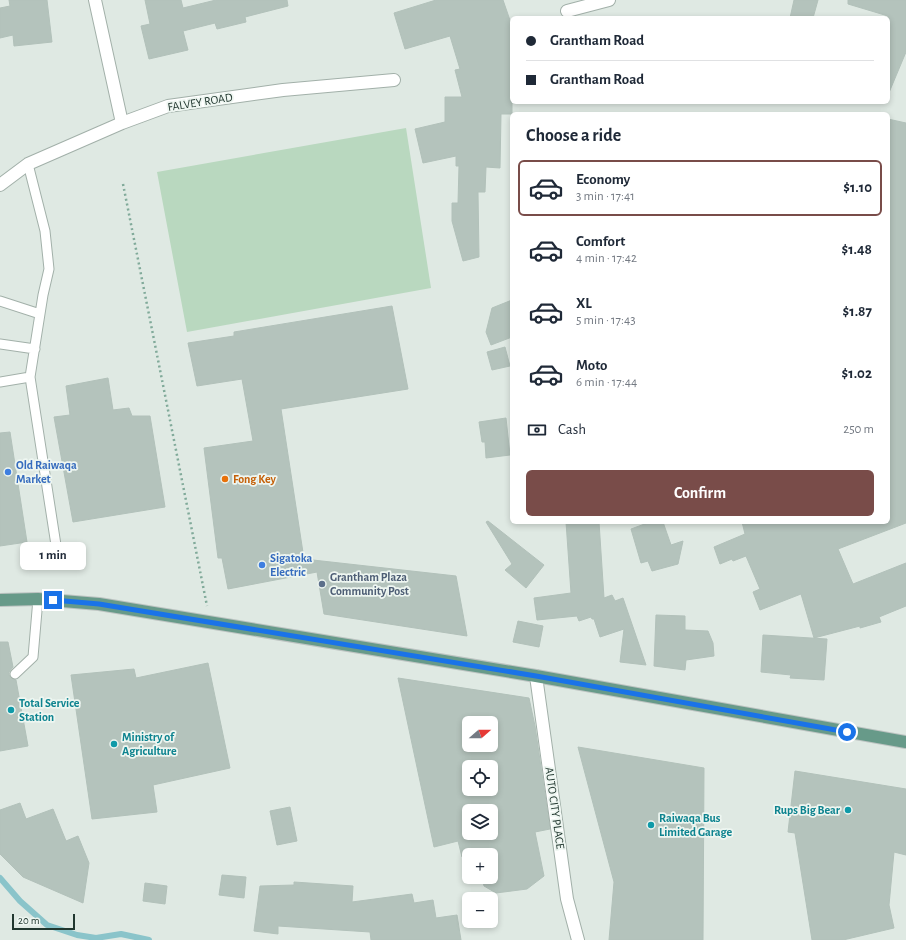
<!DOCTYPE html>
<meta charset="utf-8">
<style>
body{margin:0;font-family:"Alegreya Sans",sans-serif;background:#f2f2f3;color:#1f2937;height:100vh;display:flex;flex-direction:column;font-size:15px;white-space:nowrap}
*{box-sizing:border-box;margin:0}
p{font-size:13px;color:#747a83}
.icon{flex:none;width:22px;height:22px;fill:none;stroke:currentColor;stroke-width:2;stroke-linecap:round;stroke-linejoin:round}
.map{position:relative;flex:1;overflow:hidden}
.side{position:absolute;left:510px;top:112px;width:380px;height:412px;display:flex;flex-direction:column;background:#fff;border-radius:6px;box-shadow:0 2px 6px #0003}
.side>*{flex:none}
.hud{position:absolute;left:510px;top:16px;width:380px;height:88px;border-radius:6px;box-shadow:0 2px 6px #0003;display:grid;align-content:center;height:88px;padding:0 16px;background:#fff}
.needle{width:26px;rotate:70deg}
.controls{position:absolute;left:462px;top:716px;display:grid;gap:8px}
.controls a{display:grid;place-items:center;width:36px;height:36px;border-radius:6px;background:#fff;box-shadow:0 2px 6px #0003;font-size:20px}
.scale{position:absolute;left:12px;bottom:10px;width:63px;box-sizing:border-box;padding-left:4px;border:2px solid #21372f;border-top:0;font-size:11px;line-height:14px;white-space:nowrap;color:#21372f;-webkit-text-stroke:3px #eef6f1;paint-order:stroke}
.end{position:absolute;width:18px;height:18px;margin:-9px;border:5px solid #1a73e8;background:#fff;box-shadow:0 0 0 2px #fff}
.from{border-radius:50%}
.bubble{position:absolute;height:28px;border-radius:6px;background:#fff;box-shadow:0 2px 6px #0003;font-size:13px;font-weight:700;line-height:28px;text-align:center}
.hud b{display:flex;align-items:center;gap:14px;height:38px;font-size:15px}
.hud b+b{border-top:1px solid #e0e1e3}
.hud i{width:10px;height:10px;background:#1f2937}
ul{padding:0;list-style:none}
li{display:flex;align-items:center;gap:12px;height:56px;margin:0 8px 6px;padding:0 8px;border:2px solid transparent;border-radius:6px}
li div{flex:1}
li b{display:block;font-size:15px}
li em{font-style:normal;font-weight:700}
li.selected{border-color:#794c49}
li>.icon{width:36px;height:36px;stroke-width:1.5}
h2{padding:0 16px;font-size:18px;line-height:48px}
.pay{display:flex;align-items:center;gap:10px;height:44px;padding:0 16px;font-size:15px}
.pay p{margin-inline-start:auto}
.button{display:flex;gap:8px;margin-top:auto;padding:8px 16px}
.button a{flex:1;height:46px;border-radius:6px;background:#794c49;color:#fff;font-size:16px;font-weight:700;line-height:46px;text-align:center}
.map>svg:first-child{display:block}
</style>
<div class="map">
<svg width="906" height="940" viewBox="0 0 906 940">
<rect width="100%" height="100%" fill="#dfe9e3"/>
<path fill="#b9d8bf" d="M 406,128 L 431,288 L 187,332 L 157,172 Z"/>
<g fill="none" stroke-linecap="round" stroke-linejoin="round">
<path stroke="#8ac4ca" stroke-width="6" d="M 0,878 L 20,901 L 47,925 L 77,935 L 96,938 L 121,934 L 149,940"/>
</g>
<path fill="#b4c3bc" stroke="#b2c1ba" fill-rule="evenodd" d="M 9,0 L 47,0 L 52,42 L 14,46 L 13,35 L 0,38 L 0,8 L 10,6 Z
M 145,0 L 181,0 L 183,8 L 216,0 L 287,0 L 288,6 L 245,17 L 246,22 L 217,29 L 215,23 L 183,31 L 188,50 L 149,59 L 141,26 L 150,24 Z
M 436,0 L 503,0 L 512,26 L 512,114 L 501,114 L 500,168 L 486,167 L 485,192 L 478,192 L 479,257 L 463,261 L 452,221 L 452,203 L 458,203 L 459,166 L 456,166 L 456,156 L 423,163 L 415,129 L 445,122 L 445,97 L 462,97 L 455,70 L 460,69 L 450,36 L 405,49 L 394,13 Z
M 794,0 L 818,0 L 813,18 L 790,18 Z
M 848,0 L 906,0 L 906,52 L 888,95 L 888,16 L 848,4 Z
M 888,119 L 906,123 L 906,523 L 838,549 L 853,584 L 906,563 L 906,606 L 879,617 L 881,622 L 860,628 L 860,626 L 814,638 L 801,594 L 760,610 L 753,592 L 760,589 L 746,556 L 733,561 L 732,559 L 720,564 L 714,547 L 745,534 L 742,522 L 888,522 Z
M 512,300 L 512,337 L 491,345 L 486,332 L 492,308 Z
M 392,306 L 408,389 L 281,409 L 304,559 L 456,576 L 467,636 L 324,614 L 317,572 L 228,589 L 222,558 L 218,558 L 204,448 L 253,441 L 242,379 L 197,386 L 188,343 L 234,336 L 234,332 Z
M 505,347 L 510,366 L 492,370 L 487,352 Z
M 108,378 L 113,410 L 129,408 L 132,416 L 150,416 L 165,507 L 73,522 L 54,417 L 70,415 L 66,386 Z
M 506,418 L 510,455 L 486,458 L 485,442 L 482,442 L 479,422 Z
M 10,432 L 27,542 L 0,546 L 0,433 Z
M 488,521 L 544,565 L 526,588 L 505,570 L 512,564 L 486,522 Z
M 566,522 L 599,522 L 604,598 L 612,595 L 615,601 L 623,598 L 646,665 L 620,662 L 624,629 L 600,637 L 594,619 L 592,619 L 591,617 L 579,621 L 577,616 L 537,620 L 534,598 L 571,593 Z
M 650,522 L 663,522 L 671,545 L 683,541 L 678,564 L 652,571 L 648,561 L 641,563 L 631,529 Z
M 656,615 L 685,616 L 685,630 L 708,631 L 713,643 L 714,656 L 686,660 L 685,670 L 654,666 Z
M 518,621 L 543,626 L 539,647 L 513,642 Z
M 763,635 L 827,639 L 824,680 L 790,678 L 791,675 L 761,672 Z
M 0,642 L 8,642 L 13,667 L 9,672 L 9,675 L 11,678 L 16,680 L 28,746 L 0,751 Z
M 208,663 L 230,768 L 153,785 L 157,812 L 92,819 L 71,675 L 134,669 L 136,678 Z
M 398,678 L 529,698 L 535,726 L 550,829 L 535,832 L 544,876 L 527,889 L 496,893 L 484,886 L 482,877 L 491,877 L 491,855 L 477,855 L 477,854 L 462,857 L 458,841 L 434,847 ZM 469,723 L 491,723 L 491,745 L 469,745 ZM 469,767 L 491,767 L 491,789 L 469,789 ZM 469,811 L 491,811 L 491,833 L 469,833 Z
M 578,747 L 704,768 L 703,940 L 609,940 L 614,882 Z
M 795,771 L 906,789 L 906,855 L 894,852 L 889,905 L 894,928 L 843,940 L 812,940 L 795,833 L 788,832 Z
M 20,803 L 26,819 L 53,809 L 66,841 L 78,836 L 89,863 L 83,903 L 23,877 L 0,854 L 0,810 Z
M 290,807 L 297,841 L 277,845 L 270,811 Z
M 222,875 L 246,877 L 244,898 L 219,895 Z
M 294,882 L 353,886 L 352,902 L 412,894 L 414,903 L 433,900 L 436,918 L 457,915 L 461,940 L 371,940 L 370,932 L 278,926 L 278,934 L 254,931 L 260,886 L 294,885 Z
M 145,883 L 167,886 L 165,904 L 143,901 Z"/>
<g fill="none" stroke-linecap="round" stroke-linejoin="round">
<defs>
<path id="lane" d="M 28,164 L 45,231 L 49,269 L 43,295 L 30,377 L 56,545
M 0,301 L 40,314
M 0,344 L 35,349
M 0,382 L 30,377
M 15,674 L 33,657 L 38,599"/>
<path id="street" d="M 95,0 L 122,123
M 567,11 L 609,0
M 0,185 L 28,164 L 122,123 L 168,106 L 283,90 L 394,80
M 536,676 L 567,899 L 578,940"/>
<path id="primary" d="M 0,600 L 38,599 L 99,604 L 536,676 L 906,742"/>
</defs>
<use href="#lane" stroke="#a2b0a9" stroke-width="11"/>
<use href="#street" stroke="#a2b0a9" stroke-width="14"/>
<use href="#primary" stroke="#bcc3c1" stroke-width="14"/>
<path stroke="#81aa9a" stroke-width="2.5" stroke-dasharray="2 3" stroke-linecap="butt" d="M 123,184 L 207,606"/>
<use href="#lane" stroke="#fff" stroke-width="9"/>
<use href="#street" stroke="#fff" stroke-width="12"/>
<use href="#primary" stroke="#679a89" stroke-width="12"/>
</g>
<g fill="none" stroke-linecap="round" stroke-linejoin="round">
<path stroke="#1a73e8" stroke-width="5" d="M 53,600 L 99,604 L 536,676 L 847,732"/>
</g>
<g fill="#3f7fe0" stroke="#eef6f1" stroke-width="1.5">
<circle cx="8" cy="472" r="4"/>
<circle cx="262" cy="565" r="4"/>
</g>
<circle fill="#e8710a" stroke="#eef6f1" stroke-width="1.5" cx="225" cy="479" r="4"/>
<circle fill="#5c6f8a" stroke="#eef6f1" stroke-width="1.5" cx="322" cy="584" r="4"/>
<g fill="#0f9aa8" stroke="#eef6f1" stroke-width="1.5">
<circle cx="11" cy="710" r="4"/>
<circle cx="114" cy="744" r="4"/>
<circle cx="848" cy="810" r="4"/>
<circle cx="651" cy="825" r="4"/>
</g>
<g text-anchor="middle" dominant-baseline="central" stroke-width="3.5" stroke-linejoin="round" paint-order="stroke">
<g font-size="12" fill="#21372f" stroke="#eef6f1">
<text transform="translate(200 102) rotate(-9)">FALVEY ROAD</text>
<text transform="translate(555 808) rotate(82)">AUTO CITY PLACE</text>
</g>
<g font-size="12" font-weight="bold" fill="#366cbe" stroke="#eef6f1" text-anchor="start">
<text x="16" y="465">Old Raiwaqa<tspan x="16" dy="14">Market</tspan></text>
<text x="270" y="558">Sigatoka<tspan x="270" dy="14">Electric</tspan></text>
</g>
<g font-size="12" font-weight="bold" fill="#c56008" stroke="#eef6f1" text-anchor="start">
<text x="233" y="479">Fong Key</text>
</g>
<g font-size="12" font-weight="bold" fill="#4e5e75" stroke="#eef6f1" text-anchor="start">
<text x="330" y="577">Grantham Plaza<tspan x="330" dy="14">Community Post</tspan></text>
</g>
<g font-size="12" font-weight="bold" fill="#0d838f" stroke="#eef6f1" text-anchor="start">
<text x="19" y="703">Total Service<tspan x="19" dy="14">Station</tspan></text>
<text x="122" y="737">Ministry of<tspan x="122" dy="14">Agriculture</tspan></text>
<text x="840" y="810" text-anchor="end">Rups Big Bear</text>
<text x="659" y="818">Raiwaqa Bus<tspan x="659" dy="14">Limited Garage</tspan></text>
</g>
</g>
</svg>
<div class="controls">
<a><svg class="needle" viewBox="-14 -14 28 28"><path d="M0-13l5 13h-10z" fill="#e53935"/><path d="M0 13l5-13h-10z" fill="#747a83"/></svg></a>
<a><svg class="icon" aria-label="locate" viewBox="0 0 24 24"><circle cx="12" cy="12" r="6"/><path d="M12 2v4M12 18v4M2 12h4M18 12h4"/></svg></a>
<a><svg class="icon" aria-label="layers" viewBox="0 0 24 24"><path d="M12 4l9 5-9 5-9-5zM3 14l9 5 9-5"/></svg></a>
<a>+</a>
<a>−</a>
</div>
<div class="scale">20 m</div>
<i class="end from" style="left:847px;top:732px"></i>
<i class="end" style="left:53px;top:600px"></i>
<div class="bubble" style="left:20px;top:542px;width:66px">1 min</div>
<div class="hud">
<b><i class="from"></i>Grantham Road</b>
<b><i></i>Grantham Road</b>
</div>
<section class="side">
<h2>Choose a ride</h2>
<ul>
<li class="selected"><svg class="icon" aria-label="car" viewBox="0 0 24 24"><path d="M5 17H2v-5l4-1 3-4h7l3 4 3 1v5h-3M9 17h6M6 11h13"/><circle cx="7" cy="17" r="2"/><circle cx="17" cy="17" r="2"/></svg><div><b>Economy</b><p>3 min · 17:41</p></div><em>$1.10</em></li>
<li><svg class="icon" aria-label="car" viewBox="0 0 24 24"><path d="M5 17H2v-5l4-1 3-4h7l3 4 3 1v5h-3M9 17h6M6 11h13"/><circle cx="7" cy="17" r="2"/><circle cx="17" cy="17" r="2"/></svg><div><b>Comfort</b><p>4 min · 17:42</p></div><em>$1.48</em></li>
<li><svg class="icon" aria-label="car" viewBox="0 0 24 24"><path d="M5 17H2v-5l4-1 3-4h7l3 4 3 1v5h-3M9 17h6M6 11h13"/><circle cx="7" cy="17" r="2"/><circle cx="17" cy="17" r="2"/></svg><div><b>XL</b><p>5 min · 17:43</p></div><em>$1.87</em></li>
<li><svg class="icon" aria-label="car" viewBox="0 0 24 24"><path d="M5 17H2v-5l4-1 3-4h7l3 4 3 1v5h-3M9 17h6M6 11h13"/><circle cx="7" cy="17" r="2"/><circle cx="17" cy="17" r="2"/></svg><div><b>Moto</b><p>6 min · 17:44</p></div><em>$1.02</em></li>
</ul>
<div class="pay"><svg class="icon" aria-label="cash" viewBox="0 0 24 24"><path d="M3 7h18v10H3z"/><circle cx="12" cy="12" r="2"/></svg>Cash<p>250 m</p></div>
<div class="button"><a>Confirm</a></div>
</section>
</div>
